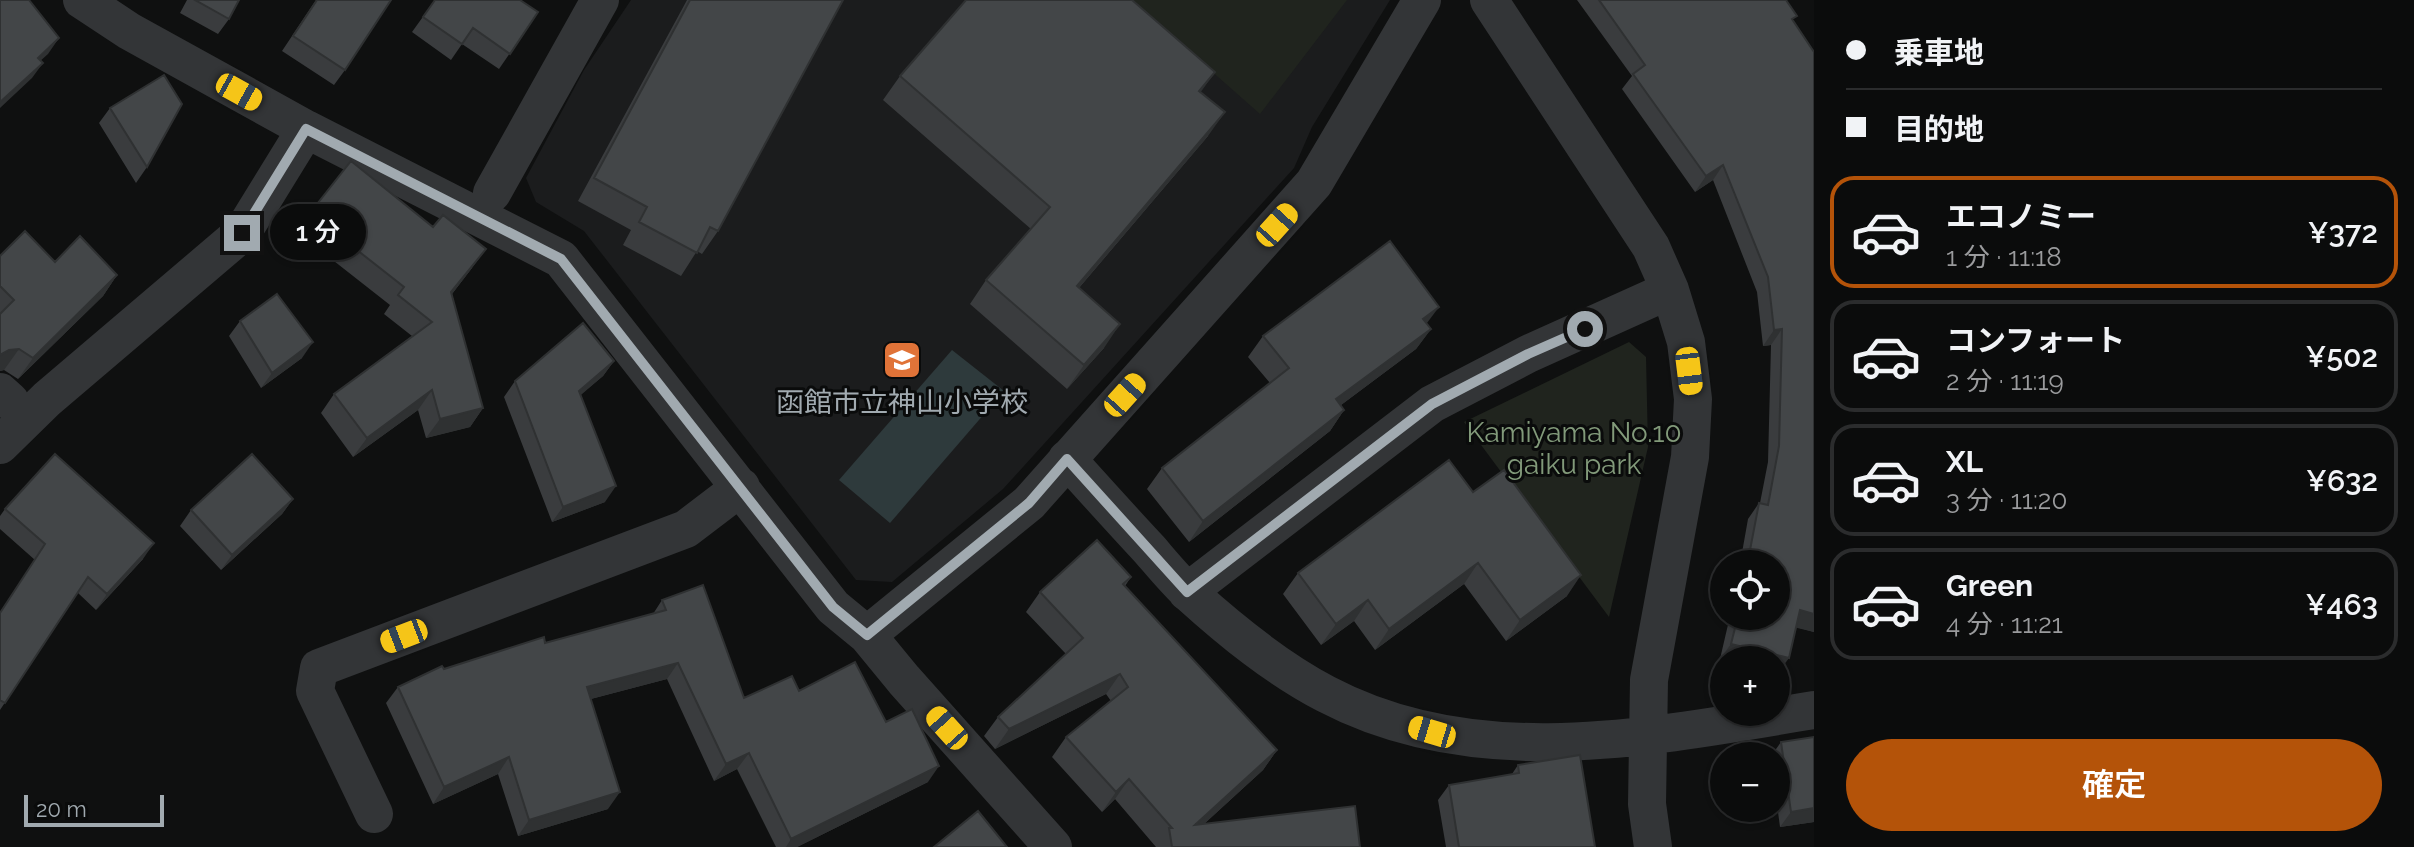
<!DOCTYPE html>
<html lang="ja">
<meta charset="utf-8">
<style>
body{margin:0;font-family:Raleway,"Noto Sans JP",sans-serif;background:#141515;color:#f1f3f6;height:100vh;display:flex;flex-direction:column;font-size:30px;white-space:nowrap}
*{box-sizing:border-box;margin:0}
p{font-size:26px;color:#9a9b9d}
.icon{flex:none;width:44px;height:44px;fill:none;stroke:currentColor;stroke-width:2;stroke-linecap:round;stroke-linejoin:round}
.map{position:relative;flex:1;overflow:hidden}
.details{display:flex;flex-direction:column;background:#0b0c0c;width:600px}
.details>*{flex:none}
.top-card{display:grid;align-content:center;height:176px;padding:0 32px;background:#0b0c0c}
.fabs{position:absolute;left:1710px;top:550px;display:grid;gap:16px}
.fabs a{display:grid;place-items:center;width:80px;height:80px;border-radius:50%;background:#0b0c0c;box-shadow:0 2px 6px #0004,0 0 0 2px #2b2c2d;font-size:40px}
.scale{position:absolute;left:24px;bottom:20px;width:140px;box-sizing:border-box;padding-left:8px;border:4px solid #a1aab0;border-top:0;font-size:22px;line-height:28px;white-space:nowrap;color:#a1aab0;-webkit-text-stroke:6px #0a0b0b;paint-order:stroke}
.end{position:absolute;width:36px;height:36px;margin:-18px;border:10px solid #a1aab0;background:#111;box-shadow:0 0 0 4px #111}
.from{border-radius:50%}
.bubble{position:absolute;height:56px;border-radius:28px;background:#0b0c0c;box-shadow:0 2px 6px #0004,0 0 0 2px #2b2c2d;font-size:26px;font-weight:600;line-height:56px;text-align:center}
.car{position:absolute;width:24px;height:48px;margin:-24px -12px;border-radius:10px;box-shadow:0 0 6px 2px #0007;background:linear-gradient(#f5c518 24%,#345 0 40%,#f5c518 0 76%,#345 0 86%,#f5c518 0)}
.top-card b{display:flex;align-items:center;gap:28px;height:76px;font-size:30px}
.top-card b+b{border-top:2px solid #2b2c2d}
.top-card i{width:20px;height:20px;background:#f1f3f6}
ul{padding:0;list-style:none}
li{display:flex;align-items:center;gap:24px;height:112px;margin:0 16px 12px;padding:0 16px;border:4px solid #2b2c2d;border-radius:24px}
li div{flex:1}
li b{display:block;font-size:30px}
li em{font-style:normal;font-weight:600}
li.current{border-color:#b45309}
li>.icon{width:72px;height:72px;stroke-width:1.5}
.button{display:flex;gap:16px;margin-top:auto;padding:16px 32px}
.button a{flex:1;height:92px;border-radius:48px;background:#b45309;color:#fff;font-size:32px;font-weight:600;line-height:92px;text-align:center}
main{display:flex;flex:1;min-height:0}
.map>svg:first-child{display:block}
</style>
<main>
<div class="map">
<svg width="1814" height="847" viewBox="0 0 1814 847">
<rect width="100%" height="100%" fill="#0f1010"/>
<path fill="#1b1c1d" d="M 631,0 L 1390,0 L 1312,127 L 1294,168 L 1003,489 L 892,582 L 856,580 L 584,231 L 536,202 L 526,178 L 584,70 Z"/>
<path fill="#20241e" d="M 1131,0 L 1347,0 L 1260,114 Z
M 1629,342 L 1646,357 L 1648,447 L 1609,617 L 1464,422 Z"/>
<path fill="#2e3a3c" d="M 952,350 L 1004,391 L 890,523 L 839,480 Z"/>
<g fill="none" stroke-linecap="round" stroke-linejoin="round">
<path stroke="#333537" stroke-width="38" d="M 82,0 L 129,31 L 306,129 L 561,259 L 833,607 L 867,635 L 904,680 L 1053,847
M 1489,0 L 1651,247 L 1670,290 L 1686,342 L 1693,399 L 1690,457 L 1649,680 L 1647,804 L 1653,847
M 492,193 L 600,0
M 0,392 L 10,401
M 0,445 L 47,399 L 242,233 L 306,129
M 1067,459 C 1094,489 1121,519 1149,549 C 1162,564 1175,580 1190,594 C 1231,631 1276,668 1326,694 C 1478,774 1654,736 1814,710
M 1187,592 L 1432,404 L 1528,354 L 1670,290
M 867,635 L 1029,503 L 1314,183 L 1422,0
M 374,814 L 315,691 L 319,668 L 686,529 L 741,487"/>
</g>
<path fill="#3a3c3e" d="M 187,0 L 239,0 L 229,19 L 218,34 L 180,13 Z
M 316,0 L 345,70 L 334,85 L 282,51 Z
M 435,0 L 538,12 L 499,69 L 462,44 L 451,60 L 412,32 Z
M 687,0 L 843,0 L 718,231 L 702,254 L 697,251 L 681,276 L 623,245 L 631,230 L 578,201 Z
M 1577,0 L 1786,0 L 1793,21 L 1814,52 L 1814,632 L 1796,627 L 1778,673 L 1776,660 L 1720,659 L 1730,616 L 1776,616 L 1776,564 L 1740,564 L 1748,519 L 1759,503 L 1760,503 L 1768,462 L 1771,345 L 1763,346 L 1757,292 L 1713,180 L 1695,192 L 1622,89 L 1632,76 Z
M 900,76 L 1201,93 L 1208,136 L 1079,288 L 1104,348 L 1067,389 L 970,304 L 986,280 L 1031,229 L 883,100 Z
M 110,108 L 147,167 L 136,183 L 99,123 Z
M 310,213 L 472,268 L 452,294 L 483,408 L 470,427 L 426,438 L 418,410 L 353,457 L 321,413 L 334,394 L 412,336 L 384,314 L 390,305 L 297,232 Z
M 0,256 L 55,262 L 117,275 L 103,296 L 18,379 L 4,370 L 0,371 Z
M 240,321 L 302,358 L 261,388 L 229,336 Z
M 1427,324 L 1431,329 L 1416,349 L 1341,405 L 1344,410 L 1330,431 L 1189,542 L 1147,489 L 1162,468 L 1270,383 L 1248,357 L 1263,336 Z
M 614,361 L 603,376 L 580,395 L 605,502 L 552,522 L 504,397 L 515,381 Z
M 1473,492 L 1567,596 L 1506,641 L 1464,584 L 1375,650 L 1354,621 L 1321,645 L 1283,594 L 1298,573 Z
M 293,499 L 282,514 L 221,570 L 180,526 L 191,510 Z
M 5,509 L 143,559 L 96,610 L 78,593 L 0,710 L 0,612 L 35,560 L 0,529 L 0,516 Z
M 1131,577 L 1125,586 L 1277,750 L 1263,770 L 1204,824 L 1360,847 L 1156,847 L 1115,799 L 1102,812 L 1052,757 L 1066,737 L 1111,701 L 1106,694 L 995,749 L 984,736 L 998,717 L 1066,654 L 1026,612 L 1040,592 Z
M 662,600 L 744,698 L 799,691 L 886,722 L 928,782 L 797,847 L 776,847 L 737,769 L 714,781 L 667,679 L 591,699 L 608,809 L 518,836 L 498,774 L 433,804 L 386,703 L 398,687 L 444,669 L 653,614 Z
M 1781,742 L 1814,822 L 1780,827 L 1776,797 L 1776,756 L 1771,756 Z
M 1518,765 L 1595,847 L 1446,847 L 1438,800 L 1449,785 L 1512,774 Z"/>
<path fill="#2f3132" d="M 59,38 L 48,54 L 27,73 L 38,58 Z
M 43,63 L 32,78 L 0,108 L 0,102 Z
M 1215,72 L 1198,96 L 1199,91 Z
M 1225,112 L 1208,136 L 1060,310 L 1077,286 Z
M 1723,165 L 1713,180 L 1695,192 L 1706,176 Z
M 486,249 L 472,268 L 438,312 L 451,292 Z
M 117,275 L 103,296 L 18,379 L 33,358 Z
M 1439,307 L 1424,327 L 1423,319 Z
M 1120,324 L 1104,348 L 1067,389 L 1084,365 Z
M 1431,329 L 1416,349 L 1321,420 L 1336,399 Z
M 1782,329 L 1771,345 L 1763,346 L 1774,330 Z
M 313,342 L 302,358 L 261,388 L 272,373 Z
M 19,349 L 4,370 L 0,371 L 0,355 L 9,350 Z
M 614,361 L 603,376 L 568,406 L 579,391 Z
M 432,390 L 418,410 L 353,457 L 367,438 Z
M 483,408 L 470,427 L 426,438 L 440,419 Z
M 1344,410 L 1330,431 L 1189,542 L 1203,521 Z
M 616,486 L 605,502 L 552,522 L 563,507 Z
M 293,499 L 282,514 L 221,570 L 232,555 Z
M 154,543 L 143,559 L 96,610 L 107,594 Z
M 1750,550 L 1753,551 L 1743,564 L 1740,564 Z
M 1478,563 L 1464,584 L 1375,650 L 1389,629 Z
M 1581,575 L 1567,596 L 1506,641 L 1520,620 Z
M 1368,600 L 1354,621 L 1321,645 L 1336,624 Z
M 1800,610 L 1814,614 L 1814,632 L 1789,626 Z
M 1731,644 L 1789,658 L 1778,673 L 1776,673 L 1776,660 L 1720,659 Z
M 678,663 L 667,679 L 575,703 L 587,687 Z
M 1120,674 L 1106,694 L 995,749 L 1009,729 Z
M 1277,750 L 1263,770 L 1181,845 L 1195,825 Z
M 749,753 L 737,769 L 714,781 L 726,764 Z
M 509,757 L 498,774 L 433,804 L 444,787 Z
M 939,766 L 928,782 L 797,847 L 786,847 L 791,839 Z
M 1129,779 L 1115,799 L 1102,812 L 1116,792 Z
M 620,792 L 608,809 L 518,836 L 529,820 Z
M 1814,808 L 1814,822 L 1780,827 L 1791,812 Z"/>
<path fill="#434648" stroke="#2f3132" stroke-width="2" d="M 0,0 L 29,0 L 59,38 L 38,58 L 43,63 L 0,102 Z
M 195,0 L 239,0 L 229,19 Z
M 317,0 L 391,0 L 345,70 L 293,36 Z
M 435,0 L 520,0 L 538,12 L 510,54 L 473,28 L 462,44 L 423,17 Z
M 690,0 L 843,0 L 718,231 L 710,227 L 697,253 L 639,222 L 647,207 L 594,178 Z
M 966,0 L 1132,0 L 1215,72 L 1199,91 L 1225,112 L 1077,286 L 1120,324 L 1084,365 L 986,280 L 1050,207 L 900,76 Z
M 1599,0 L 1786,0 L 1797,16 L 1792,19 L 1814,52 L 1814,614 L 1800,610 L 1789,658 L 1731,644 L 1738,616 L 1776,616 L 1776,564 L 1750,564 L 1753,551 L 1750,550 L 1759,503 L 1768,505 L 1779,446 L 1782,329 L 1774,330 L 1768,277 L 1723,165 L 1706,176 L 1633,74 L 1645,65 Z
M 164,75 L 182,104 L 147,167 L 110,108 Z
M 351,161 L 433,227 L 443,215 L 486,249 L 451,292 L 483,408 L 440,419 L 432,390 L 367,438 L 334,394 L 432,322 L 398,295 L 404,287 L 310,213 Z
M 25,231 L 55,262 L 80,236 L 117,275 L 33,358 L 19,349 L 9,350 L 0,355 L 0,314 L 14,300 L 0,286 L 0,256 Z
M 1390,241 L 1439,307 L 1423,319 L 1431,329 L 1336,399 L 1344,410 L 1203,521 L 1162,468 L 1289,368 L 1263,336 Z
M 277,294 L 313,342 L 272,373 L 240,321 Z
M 583,323 L 614,361 L 579,391 L 616,486 L 563,507 L 515,381 Z
M 55,454 L 154,543 L 107,594 L 88,577 L 5,703 L 0,700 L 0,613 L 45,544 L 5,509 Z
M 252,454 L 293,499 L 232,555 L 191,510 Z
M 1449,460 L 1473,492 L 1504,470 L 1581,575 L 1520,620 L 1478,563 L 1389,629 L 1368,600 L 1336,624 L 1298,573 Z
M 1097,540 L 1131,577 L 1123,584 L 1277,750 L 1195,825 L 1355,806 L 1360,847 L 1172,847 L 1169,828 L 1172,828 L 1129,779 L 1116,792 L 1066,737 L 1128,687 L 1120,674 L 1009,729 L 998,717 L 1083,638 L 1040,592 Z
M 703,585 L 744,698 L 792,676 L 799,691 L 855,662 L 886,722 L 912,709 L 939,766 L 791,839 L 749,753 L 726,764 L 678,663 L 587,687 L 620,792 L 529,820 L 509,757 L 444,787 L 398,687 L 442,666 L 444,669 L 544,637 L 545,643 L 666,610 L 662,600 Z
M 1814,737 L 1814,808 L 1791,812 L 1781,742 Z
M 1580,755 L 1595,847 L 1459,847 L 1449,785 L 1519,773 L 1518,765 Z
M 978,811 L 1007,847 L 934,847 Z"/>
<g fill="none" stroke-linecap="round" stroke-linejoin="round">
<path stroke="#a1aab0" stroke-width="10" d="M 242,233 L 306,129 L 561,259 L 833,607 L 867,635 L 1029,503 L 1067,459 L 1187,592 L 1432,404 L 1528,354 L 1585,329"/>
</g>
<defs>
<symbol id="school-square" viewBox="-11 -11 22 22"><rect x="-9" y="-9" width="18" height="18" rx="4" fill="#e07338" stroke="#0a0b0b"/><path d="M0-5L7-2L0 1L-7-2ZM-4 1L0 2.5L4 1V4Q0 6-4 4Z" fill="#fff"/></symbol>
</defs>
<g fill-rule="evenodd">
<use href="#school-square" x="880" y="338" width="44" height="44"/>
</g>
<g text-anchor="middle" dominant-baseline="central" stroke-width="6" stroke-linejoin="round" paint-order="stroke">
<g font-size="28" fill="#a1aab0" stroke="#0a0b0b">
<text x="902" y="402">函館市立神山小学校</text>
</g>
<g font-size="28" fill="#829a7a" stroke="#0a0b0b">
<text x="1574" y="432">Kamiyama No.10<tspan x="1574" dy="32">gaiku park</tspan></text>
</g>
</g>
</svg>
<div class="fabs">
<a><svg class="icon" aria-label="locate" viewBox="0 0 24 24"><circle cx="12" cy="12" r="6"/><path d="M12 2v4M12 18v4M2 12h4M18 12h4"/></svg></a>
<a>+</a>
<a>−</a>
</div>
<div class="scale">20 m</div>
<i class="end from" style="left:1585px;top:329px"></i>
<i class="end" style="left:242px;top:233px"></i>
<div class="bubble" style="left:270px;top:204px;width:96px">1 分</div>
<i class="car" style="left:239px;top:92px;rotate:119deg"></i>
<i class="car" style="left:1277px;top:225px;rotate:42deg"></i>
<i class="car" style="left:1689px;top:371px;rotate:173deg"></i>
<i class="car" style="left:1125px;top:395px;rotate:42deg"></i>
<i class="car" style="left:404px;top:636px;rotate:249deg"></i>
<i class="car" style="left:947px;top:728px;rotate:318deg"></i>
<i class="car" style="left:1432px;top:732px;rotate:287deg"></i>
</div>
<section class="details">
<div class="top-card">
<b><i class="from"></i>乗車地</b>
<b><i></i>目的地</b>
</div>
<ul>
<li class="current"><svg class="icon" aria-label="car" viewBox="0 0 24 24"><path d="M5 17H2v-5l4-1 3-4h7l3 4 3 1v5h-3M9 17h6M6 11h13"/><circle cx="7" cy="17" r="2"/><circle cx="17" cy="17" r="2"/></svg><div><b>エコノミー</b><p>1 分 · 11:18</p></div><em>¥372</em></li>
<li><svg class="icon" aria-label="car" viewBox="0 0 24 24"><path d="M5 17H2v-5l4-1 3-4h7l3 4 3 1v5h-3M9 17h6M6 11h13"/><circle cx="7" cy="17" r="2"/><circle cx="17" cy="17" r="2"/></svg><div><b>コンフォート</b><p>2 分 · 11:19</p></div><em>¥502</em></li>
<li><svg class="icon" aria-label="car" viewBox="0 0 24 24"><path d="M5 17H2v-5l4-1 3-4h7l3 4 3 1v5h-3M9 17h6M6 11h13"/><circle cx="7" cy="17" r="2"/><circle cx="17" cy="17" r="2"/></svg><div><b>XL</b><p>3 分 · 11:20</p></div><em>¥632</em></li>
<li><svg class="icon" aria-label="car" viewBox="0 0 24 24"><path d="M5 17H2v-5l4-1 3-4h7l3 4 3 1v5h-3M9 17h6M6 11h13"/><circle cx="7" cy="17" r="2"/><circle cx="17" cy="17" r="2"/></svg><div><b>Green</b><p>4 分 · 11:21</p></div><em>¥463</em></li>
</ul>
<div class="button"><a>確定</a></div>
</section>
</main>
